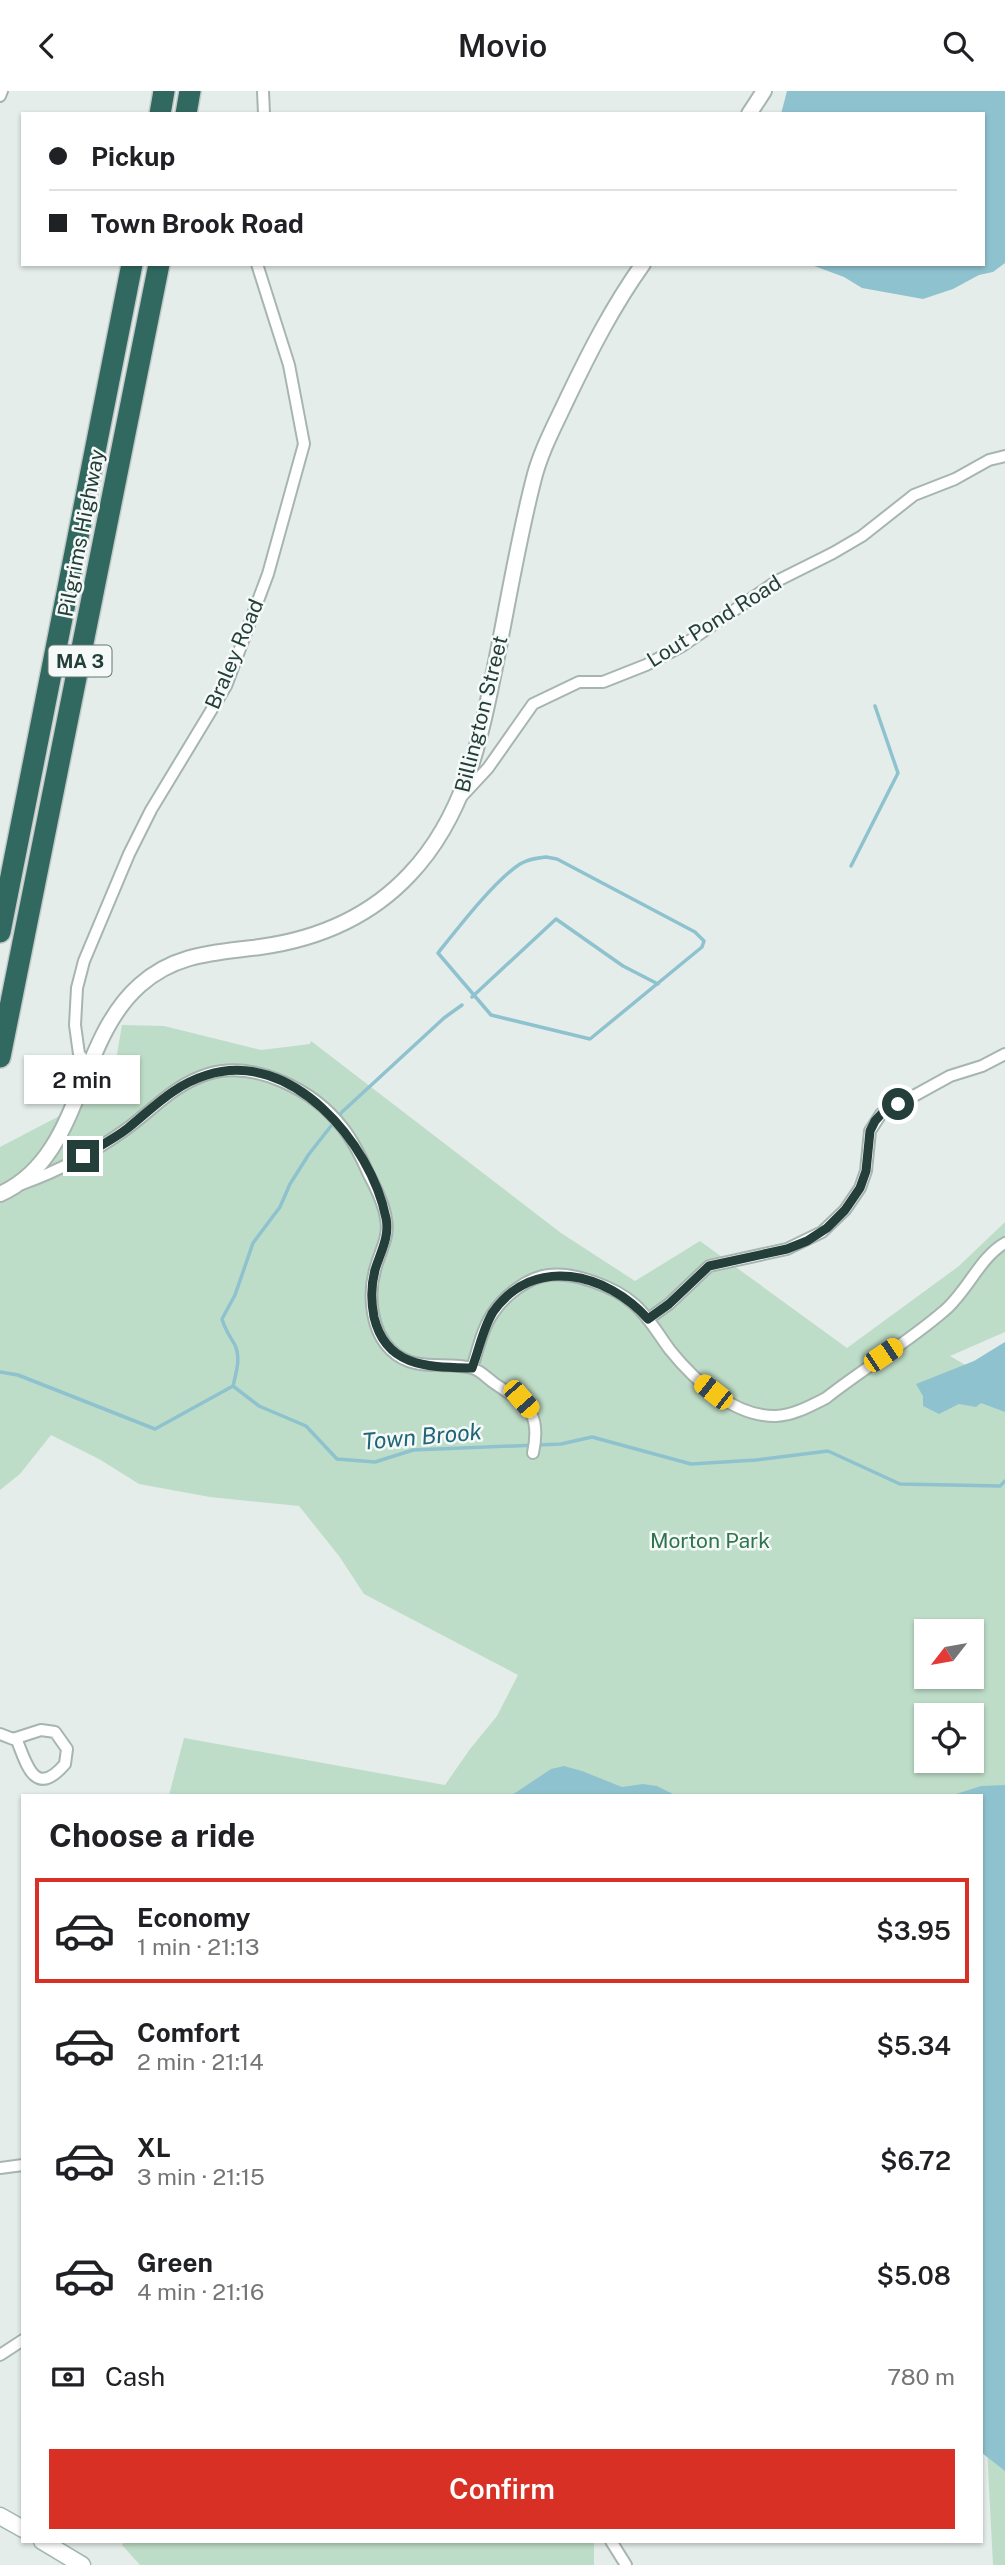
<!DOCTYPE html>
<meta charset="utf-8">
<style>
body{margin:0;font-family:"Public Sans",sans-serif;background:#f6f6f6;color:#202124;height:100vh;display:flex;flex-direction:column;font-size:26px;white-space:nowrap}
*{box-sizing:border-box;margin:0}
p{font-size:23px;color:#757577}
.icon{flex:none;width:38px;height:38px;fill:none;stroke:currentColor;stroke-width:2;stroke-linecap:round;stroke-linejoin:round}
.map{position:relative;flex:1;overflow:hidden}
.panel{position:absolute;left:21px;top:1703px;width:962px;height:749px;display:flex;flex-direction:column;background:#fff;border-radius:0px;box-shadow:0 2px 5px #0004}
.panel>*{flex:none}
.guide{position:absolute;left:21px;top:21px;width:964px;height:154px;border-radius:0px;box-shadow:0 2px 5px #0004;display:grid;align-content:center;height:154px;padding:0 28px;background:#fff}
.needle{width:46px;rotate:239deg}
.buttons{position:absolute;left:914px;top:1528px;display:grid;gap:14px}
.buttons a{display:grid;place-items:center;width:70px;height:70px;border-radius:0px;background:#fff;box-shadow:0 2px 5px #0004;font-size:35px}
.end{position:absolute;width:32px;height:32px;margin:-16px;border:9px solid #243e39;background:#fff;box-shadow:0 0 0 4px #fff}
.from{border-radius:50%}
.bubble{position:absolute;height:49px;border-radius:0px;background:#fff;box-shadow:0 2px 5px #0004;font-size:23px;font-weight:600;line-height:49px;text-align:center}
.car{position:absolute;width:21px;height:42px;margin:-21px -10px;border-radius:9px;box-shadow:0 0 5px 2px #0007;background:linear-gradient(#f5c518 24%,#345 0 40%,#f5c518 0 76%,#345 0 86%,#f5c518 0)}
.guide b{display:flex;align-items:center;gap:24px;height:66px;font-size:26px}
.guide b+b{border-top:2px solid #e0e0e0}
.guide i{width:18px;height:18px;background:#202124}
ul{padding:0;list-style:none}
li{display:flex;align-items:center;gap:21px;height:105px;margin:0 14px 10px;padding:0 14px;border:4px solid transparent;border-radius:0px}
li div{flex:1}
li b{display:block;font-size:26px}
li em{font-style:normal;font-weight:600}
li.selected{border-color:#d93025}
li>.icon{width:63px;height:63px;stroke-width:1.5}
h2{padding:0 28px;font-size:32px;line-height:84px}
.pay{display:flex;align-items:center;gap:18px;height:77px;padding:0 28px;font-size:26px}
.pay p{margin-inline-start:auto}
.action{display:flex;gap:14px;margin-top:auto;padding:14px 28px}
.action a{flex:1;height:80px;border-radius:0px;background:#d93025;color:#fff;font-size:28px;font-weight:600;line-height:80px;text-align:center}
header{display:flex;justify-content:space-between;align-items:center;height:91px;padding:0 28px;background:#fff;font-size:32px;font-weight:600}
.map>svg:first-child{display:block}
</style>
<header><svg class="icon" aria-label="back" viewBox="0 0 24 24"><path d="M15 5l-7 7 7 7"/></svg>Movio<svg class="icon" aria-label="search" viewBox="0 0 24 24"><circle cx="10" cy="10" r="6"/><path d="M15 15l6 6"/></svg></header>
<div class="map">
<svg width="1005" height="2474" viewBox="0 0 1005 2474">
<rect width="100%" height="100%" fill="#e4edea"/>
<path fill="#beddc8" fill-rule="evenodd" d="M 122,934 L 164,935 L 261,959 L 310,953 L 311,950 L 561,1142 L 635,1190 L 700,1150 L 847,1257 L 959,1175 L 1005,1131 L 1005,1241 L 950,1265 L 998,1293 L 1005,1295 L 1005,2474 L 993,2474 L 986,2338 L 982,2337 L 982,1704 L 169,1704 L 184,1647 L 445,1694 L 470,1658 L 497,1625 L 518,1584 L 364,1503 L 339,1465 L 299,1415 L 210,1406 L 139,1393 L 99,1368 L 51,1344 L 20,1383 L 0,1399 L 0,1056 L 111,998 ZM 926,1540 L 971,1540 L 971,1586 L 926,1586 ZM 926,1624 L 971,1624 L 971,1670 L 926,1670 Z
M 125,2450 L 594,2450 L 594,2474 L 140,2474 L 122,2454 Z"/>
<path fill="#8fc2cf" d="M 787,0 L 1005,0 L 1005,172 L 993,181 L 979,184 L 953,198 L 923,208 L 862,197 L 844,186 L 809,173 L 984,173 L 984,23 L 781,23 Z
M 1005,1251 L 1005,1321 L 981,1312 L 976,1316 L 959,1313 L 939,1323 L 923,1315 L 923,1305 L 916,1293 L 974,1270 Z
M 564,1675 L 582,1680 L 622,1696 L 643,1693 L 657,1695 L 675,1704 L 512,1704 L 551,1678 Z
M 1005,1694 L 1005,2380 L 982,2362 L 982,1704 L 953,1704 L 981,1695 Z"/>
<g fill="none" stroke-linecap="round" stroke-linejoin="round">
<path stroke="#8fc2cf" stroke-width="3.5" d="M 546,766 L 557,768 L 695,841 L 704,850 L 702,856 L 590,948 L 491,924 L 438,862 C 458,837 494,790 520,773 C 528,768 537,767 546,766 Z
M 851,775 L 898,682 L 875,615
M 472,906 L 556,828 L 623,875 L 658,893
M 0,1281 L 18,1284 L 155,1338 L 233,1295 L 259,1315 L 306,1335 L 337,1368 L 375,1371 L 413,1359 L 561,1353 L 592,1346 L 691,1373 L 756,1369 L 828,1360 L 900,1393 L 1000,1395 L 1005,1390
M 233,1295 C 236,1282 241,1267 235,1254 C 230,1245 225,1239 222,1228 L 235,1204 L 253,1152 L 280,1116 L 290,1093 L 309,1063 L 342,1021 L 444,927 L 462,914"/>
<defs>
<path id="minor" d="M 263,0 L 264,23
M 0,5 L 2,0
M 462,705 L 488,677 L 533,613 L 579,591 L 603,591 L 646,574 L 682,555 L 777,490 L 833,462 L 862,445 L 914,404 L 955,388 L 989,369 L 1005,365
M 88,973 L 79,963 L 75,934 L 77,897 L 84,870 L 129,763 L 151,719 L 226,595 L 268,483 L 304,353 L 289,274 L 257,173
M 22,1093 C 58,1080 93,1062 125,1039 C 153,1019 173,994 208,983 C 255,969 314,999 343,1037 C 354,1051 362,1068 369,1084 C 376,1097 384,1113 386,1128 C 390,1146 379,1162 375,1179 C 368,1204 371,1240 391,1259 C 414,1282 445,1270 472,1277 C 480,1279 487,1287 494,1292 C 526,1314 542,1319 533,1362
M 648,1228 L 669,1213 L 709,1175 L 787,1158 L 822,1141 L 845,1119 L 860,1097 L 866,1080 L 870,1040 L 881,1023 L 950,985 L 982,975 L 1005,963
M 472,1277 C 478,1259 482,1238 493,1222 C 504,1205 528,1186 549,1184 C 575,1181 615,1196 634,1213 C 649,1226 658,1243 670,1259 C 694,1289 734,1326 776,1325 C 794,1324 810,1315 826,1307 C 864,1277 907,1252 944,1220 C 967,1201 980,1166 1005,1152
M 0,1643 L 13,1648 L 41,1639 L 55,1641 L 67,1658 L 65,1673 C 34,1709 26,1671 16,1647
M 0,2077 L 23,2074
M 0,2264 L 23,2249
M 611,2450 L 626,2474"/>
<path id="tertiary" d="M 749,23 L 764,0
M 0,1103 C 83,1066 75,951 140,894 C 176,862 215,862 260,856 C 318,848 370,826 410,783 C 465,725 481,646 496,571 C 508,511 518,450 533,391 C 540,361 555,334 568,306 C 590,260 613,215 643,173"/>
<path id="secondary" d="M 0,2425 L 23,2438
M 42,2450 L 82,2474"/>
<path id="motorway" d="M 160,23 L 164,0
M 186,23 L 190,0
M 0,841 L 132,173
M 0,966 L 159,173"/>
</defs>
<use href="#minor" stroke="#a7b5b1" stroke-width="14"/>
<use href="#tertiary" stroke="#a7b5b1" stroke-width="18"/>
<use href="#secondary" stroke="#a3b8b2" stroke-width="19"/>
<use href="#motorway" stroke="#c2c9c8" stroke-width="24"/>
<use href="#minor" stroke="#fff" stroke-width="10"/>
<use href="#tertiary" stroke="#fff" stroke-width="14"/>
<use href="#secondary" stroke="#fff" stroke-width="16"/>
<use href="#motorway" stroke="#316961" stroke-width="21"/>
</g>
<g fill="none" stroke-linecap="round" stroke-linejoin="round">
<path stroke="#243e39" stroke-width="9" d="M 83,1065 C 98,1056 114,1048 128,1037 C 154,1016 174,994 207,984 C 291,957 371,1052 386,1127 C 390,1146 380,1162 375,1179 C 371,1194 371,1211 374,1226 C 386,1277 429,1276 472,1277 C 479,1259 483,1237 493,1221 C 534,1163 607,1182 648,1228 L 669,1213 L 709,1175 L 787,1158 L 807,1150 L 827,1137 L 845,1119 L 860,1097 L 866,1080 L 870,1040 L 875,1030 L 884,1020 L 898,1013"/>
</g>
<g text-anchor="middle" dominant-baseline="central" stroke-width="5" stroke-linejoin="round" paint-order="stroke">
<rect fill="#f5faf8" stroke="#637672" stroke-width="2" x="48.5" y="554.5" width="63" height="31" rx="5"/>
<g font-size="19" font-weight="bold" fill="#243e39">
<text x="80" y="570">MA 3</text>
</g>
<g font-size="21" fill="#243e39" stroke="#f5faf8">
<text transform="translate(81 442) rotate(-79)">Pilgrims Highway</text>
<text transform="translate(714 530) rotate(-32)">Lout Pond Road</text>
<text transform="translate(234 563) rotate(-67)">Braley Road</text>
<text transform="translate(481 623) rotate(-76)">Billington Street</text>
</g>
<g font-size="21" fill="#30744d" stroke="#f5faf8">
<text x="710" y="1449">Morton Park</text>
</g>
<g font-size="23" font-style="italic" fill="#206578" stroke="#f5faf8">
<text transform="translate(422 1345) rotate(-5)">Town Brook</text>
</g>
</g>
</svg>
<div class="buttons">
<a><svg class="needle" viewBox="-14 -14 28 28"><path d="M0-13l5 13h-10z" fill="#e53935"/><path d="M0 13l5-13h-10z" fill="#757577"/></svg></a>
<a><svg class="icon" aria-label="locate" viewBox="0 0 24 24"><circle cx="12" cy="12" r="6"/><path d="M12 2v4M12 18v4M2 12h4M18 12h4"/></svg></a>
</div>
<i class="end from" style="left:898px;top:1013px"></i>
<i class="end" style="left:83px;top:1065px"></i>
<div class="bubble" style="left:24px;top:964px;width:116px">2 min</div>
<i class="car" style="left:883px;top:1264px;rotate:56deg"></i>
<i class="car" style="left:713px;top:1301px;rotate:308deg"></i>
<i class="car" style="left:521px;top:1308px;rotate:139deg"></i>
<div class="guide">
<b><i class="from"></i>Pickup</b>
<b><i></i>Town Brook Road</b>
</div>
<section class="panel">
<h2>Choose a ride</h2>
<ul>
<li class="selected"><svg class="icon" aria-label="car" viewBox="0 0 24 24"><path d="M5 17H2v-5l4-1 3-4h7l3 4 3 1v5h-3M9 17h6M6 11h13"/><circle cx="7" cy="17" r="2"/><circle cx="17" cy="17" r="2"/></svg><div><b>Economy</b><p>1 min · 21:13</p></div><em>$3.95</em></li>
<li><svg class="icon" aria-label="car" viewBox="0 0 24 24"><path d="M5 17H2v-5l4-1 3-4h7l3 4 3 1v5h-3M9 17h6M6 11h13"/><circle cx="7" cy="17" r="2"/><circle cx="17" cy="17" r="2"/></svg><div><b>Comfort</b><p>2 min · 21:14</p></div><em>$5.34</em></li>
<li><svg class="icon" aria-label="car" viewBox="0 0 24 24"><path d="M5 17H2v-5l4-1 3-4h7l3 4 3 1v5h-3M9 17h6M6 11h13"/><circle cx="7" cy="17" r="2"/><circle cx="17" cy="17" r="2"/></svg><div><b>XL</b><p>3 min · 21:15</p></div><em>$6.72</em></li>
<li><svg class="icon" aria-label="car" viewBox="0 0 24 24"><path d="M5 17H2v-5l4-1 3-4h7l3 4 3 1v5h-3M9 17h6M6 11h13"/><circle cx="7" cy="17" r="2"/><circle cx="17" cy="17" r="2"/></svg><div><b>Green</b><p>4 min · 21:16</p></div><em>$5.08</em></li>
</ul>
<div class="pay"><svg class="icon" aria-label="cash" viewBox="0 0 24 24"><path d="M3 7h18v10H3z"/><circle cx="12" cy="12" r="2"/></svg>Cash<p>780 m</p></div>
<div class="action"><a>Confirm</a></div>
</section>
</div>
